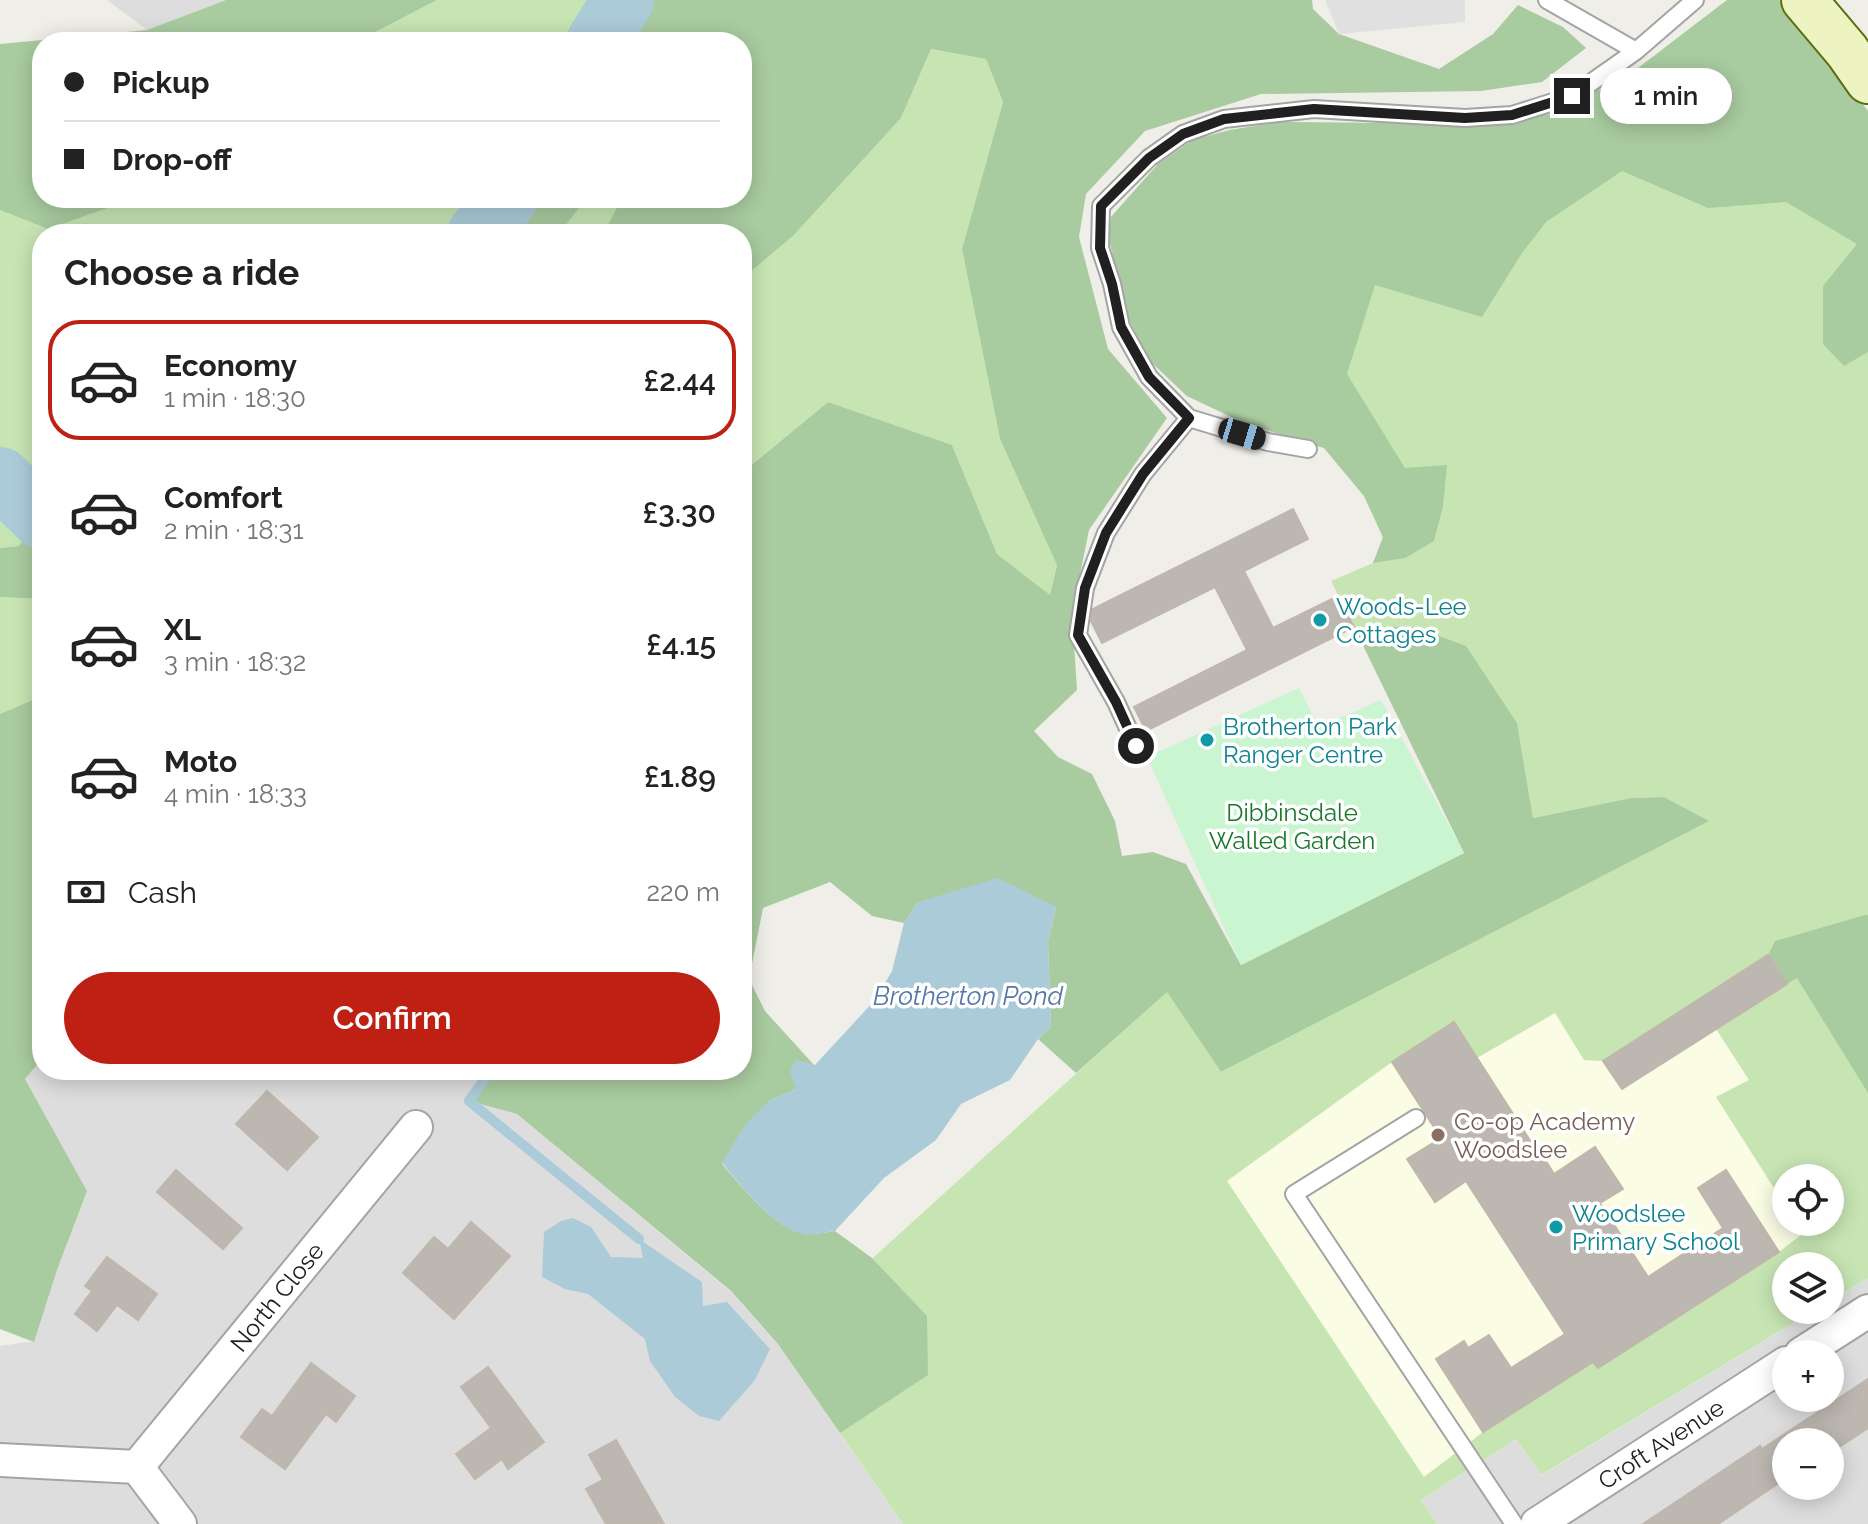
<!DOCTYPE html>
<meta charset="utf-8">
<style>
body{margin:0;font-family:Raleway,sans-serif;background:#f6f6f6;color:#222;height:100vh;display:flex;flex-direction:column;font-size:30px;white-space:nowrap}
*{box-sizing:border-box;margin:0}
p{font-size:26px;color:#767676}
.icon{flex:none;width:44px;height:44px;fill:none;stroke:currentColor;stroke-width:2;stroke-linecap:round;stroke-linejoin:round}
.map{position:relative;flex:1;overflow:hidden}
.panel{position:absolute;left:32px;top:224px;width:720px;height:856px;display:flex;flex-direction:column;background:#fff;border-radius:32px;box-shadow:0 4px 20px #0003}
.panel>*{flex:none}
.top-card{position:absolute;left:32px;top:32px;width:720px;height:176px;border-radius:32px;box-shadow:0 4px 20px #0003;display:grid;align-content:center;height:176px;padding:0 32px;background:#fff}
.tools{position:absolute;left:1772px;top:1164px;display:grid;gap:16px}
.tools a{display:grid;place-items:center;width:72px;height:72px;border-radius:50%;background:#fff;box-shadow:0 4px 20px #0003;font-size:40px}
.end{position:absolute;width:36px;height:36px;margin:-18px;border:10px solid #202020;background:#fff;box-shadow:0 0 0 4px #fff}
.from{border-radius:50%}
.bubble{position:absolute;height:56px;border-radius:28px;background:#fff;box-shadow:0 4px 20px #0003;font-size:26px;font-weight:600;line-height:56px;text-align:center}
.car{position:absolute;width:24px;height:48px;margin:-24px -12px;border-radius:10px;box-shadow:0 0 6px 2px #0007;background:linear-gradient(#222 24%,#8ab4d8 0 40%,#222 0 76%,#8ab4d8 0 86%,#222 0)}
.top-card b{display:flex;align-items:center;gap:28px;height:76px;font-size:30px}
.top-card b+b{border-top:2px solid #e0e0e0}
.top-card i{width:20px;height:20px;background:#222}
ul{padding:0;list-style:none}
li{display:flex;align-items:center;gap:24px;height:120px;margin:0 16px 12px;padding:0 16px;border:4px solid transparent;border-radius:32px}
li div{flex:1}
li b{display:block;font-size:30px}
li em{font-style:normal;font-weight:600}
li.on{border-color:#be2113}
li>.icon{width:72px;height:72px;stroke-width:1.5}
h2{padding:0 32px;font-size:36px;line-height:96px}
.pay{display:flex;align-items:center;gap:20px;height:88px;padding:0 32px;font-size:30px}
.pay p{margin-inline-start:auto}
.button{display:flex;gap:16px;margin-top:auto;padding:16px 32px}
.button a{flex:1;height:92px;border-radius:48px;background:#be2113;color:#fff;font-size:32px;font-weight:600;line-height:92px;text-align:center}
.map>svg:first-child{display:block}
</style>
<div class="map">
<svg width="1868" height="1524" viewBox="0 0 1868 1524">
<rect width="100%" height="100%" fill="#f0eee8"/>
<path fill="#dedddd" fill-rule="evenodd" d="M 107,0 L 226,0 L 147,30 Z
M 42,1059 L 42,1070 L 491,1070 L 470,1101 L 517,1114 L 731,1292 L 778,1344 L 903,1524 L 0,1524 L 0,1346 L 34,1341 L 57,1270 L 87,1191 L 25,1079 Z
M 1868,1278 L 1868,1524 L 1437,1524 L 1421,1500 L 1516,1438 L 1542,1475 L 1815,1310 L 1830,1310 L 1830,1301 ZM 1786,1354 L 1830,1354 L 1830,1398 L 1786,1398 ZM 1786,1442 L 1830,1442 L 1830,1486 L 1786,1486 Z"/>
<path fill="#fafce4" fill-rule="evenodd" d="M 1775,941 L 1868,1278 L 1830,1301 L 1830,1266 L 1786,1266 L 1786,1310 L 1815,1310 L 1541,1475 L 1516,1439 L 1421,1500 L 1437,1524 L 903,1524 L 778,1344 L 1167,991 ZM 1786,1178 L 1830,1178 L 1830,1222 L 1786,1222 Z"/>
<path fill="#c7e5b3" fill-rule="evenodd" d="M 437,0 L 623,0 L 597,42 L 356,42 Z
M 1727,0 L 1779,0 L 1868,111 L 1868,1278 L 1830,1301 L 1830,1266 L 1786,1266 L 1786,1310 L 1815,1310 L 1541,1475 L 1516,1439 L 1421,1500 L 1437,1524 L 903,1524 L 778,1344 L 1167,991 L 1221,1072 L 1708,821 L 1664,797 L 1631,798 L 1533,818 L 1517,723 L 1415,627 L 1354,627 L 1331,581 L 1373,563 L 1383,538 L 1364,496 L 1324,448 L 1244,423 L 1187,396 L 1151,362 L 1109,239 L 1111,217 L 1158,164 L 1193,140 L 1230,130 L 1280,122 L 1481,124 L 1550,114 L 1629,75 ZM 1775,942 L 1797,977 L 1716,1029 L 1749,1080 L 1716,1097 L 1786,1207 L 1786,1178 L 1830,1178 L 1830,1222 L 1795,1222 L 1802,1234 L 1779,1252 L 1598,1368 L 1593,1362 L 1483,1432 L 1424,1477 L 1227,1181 L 1392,1062 L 1454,1023 L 1477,1058 L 1555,1013 L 1584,1060 L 1603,1061 L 1768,955 Z
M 931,49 L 986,59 L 1003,102 L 962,249 L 1000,439 L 1057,564 L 1050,596 L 997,554 L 952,445 L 828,402 L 742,473 L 742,279 L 794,235 L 901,118 Z
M 136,198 L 507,198 L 478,234 L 42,234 L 42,518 L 39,516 L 19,546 L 0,548 L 0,210 L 48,229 Z
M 587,198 L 620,204 L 603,234 L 559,234 Z
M 0,597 L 42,599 L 42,696 L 0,714 Z"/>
<path fill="#a9cba0" d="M 226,0 L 437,0 L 356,42 L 42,42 L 42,198 L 136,198 L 48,229 L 0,210 L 0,44 L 147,30 Z
M 623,0 L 1312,0 L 1313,9 L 1339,34 L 1439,69 L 1493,34 L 1518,5 L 1563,27 L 1586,48 L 1542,82 L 1481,91 L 1261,94 L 1145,131 L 1086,194 L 1079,237 L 1108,349 L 1167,418 L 1089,530 L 1072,613 L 1077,690 L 1034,731 L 1058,757 L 1092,774 L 1115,821 L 1122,856 L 1153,852 L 1186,864 L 1241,965 L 1464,853 L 1354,627 L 1415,627 L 1466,646 L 1517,723 L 1533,818 L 1631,798 L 1664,797 L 1709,821 L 1221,1072 L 1167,992 L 1076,1073 L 1038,1039 L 1051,1027 L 1048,942 L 1056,907 L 918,902 L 904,923 L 872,916 L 830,882 L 763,908 L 749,979 L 765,1011 L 814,1065 L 796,1089 L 769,1101 L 722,1164 C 742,1186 773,1228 804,1234 C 813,1235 826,1232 835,1231 L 872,1258 L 927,1316 L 928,1375 L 840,1433 L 778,1344 L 731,1291 L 517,1114 L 469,1101 L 491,1070 L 742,1070 L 742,473 L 828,402 L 952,445 L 997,554 L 1050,595 L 1057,565 L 1000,439 L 962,249 L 1003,102 L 986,59 L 931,49 L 901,118 L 794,235 L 742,279 L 742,234 L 603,234 L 619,204 L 592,198 L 742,198 L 742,42 L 597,42 Z
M 1727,0 L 1779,0 L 1868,111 L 1868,352 L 1844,366 L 1823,344 L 1823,286 L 1857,244 L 1786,202 L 1708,208 L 1622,171 L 1546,222 L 1522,253 L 1482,317 L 1375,285 L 1347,374 L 1405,468 L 1447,465 L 1443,506 L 1434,541 L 1405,558 L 1373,563 L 1383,537 L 1364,496 L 1324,448 L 1244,423 L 1187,396 L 1151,362 L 1127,316 L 1109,239 L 1111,217 L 1158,164 L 1193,140 L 1230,130 L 1280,122 L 1481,124 L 1550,114 L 1629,75 Z
M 507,198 L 587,198 L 559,234 L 478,234 Z
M 39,516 L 42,518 L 42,599 L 0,597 L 0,548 L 19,546 Z
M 42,696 L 42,1059 L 25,1079 L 87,1191 L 57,1270 L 34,1342 L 0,1329 L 0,714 Z
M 1865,915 L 1868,915 L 1868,1093 L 1797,978 L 1787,984 L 1768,955 L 1775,941 Z"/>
<path fill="#caf5d1" d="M 1299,688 L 1319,727 L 1381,700 L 1464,853 L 1241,965 L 1147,757 Z"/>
<path fill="#e0e0e0" d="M 1325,0 L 1465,0 L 1465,22 L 1339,34 Z"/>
<path fill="#accbd9" d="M 998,878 L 1056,907 L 1048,942 L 1051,1027 L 1038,1039 L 1010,1080 L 961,1104 L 936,1140 L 884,1178 L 835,1231 C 826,1232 813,1235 803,1234 C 773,1228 742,1186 722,1163 L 745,1125 L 769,1101 L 796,1089 L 790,1071 L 796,1060 L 815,1065 L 875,1000 L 892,971 L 904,923 L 918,902 Z
M 573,1218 L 591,1227 L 611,1257 L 643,1258 L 639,1239 L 702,1282 L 703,1306 L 727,1302 L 770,1349 L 755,1380 L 719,1421 L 699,1416 L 675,1397 L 650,1361 L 645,1339 L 588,1294 L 565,1289 L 542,1277 L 544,1232 L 561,1221 Z"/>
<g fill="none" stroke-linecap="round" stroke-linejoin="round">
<path stroke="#accbd9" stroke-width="10" d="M 491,1070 L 469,1101 L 639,1239"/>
<path stroke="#accbd9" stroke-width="62" d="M 597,42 L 623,0
M 478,234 L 507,198
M 0,478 L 42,518"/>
</g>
<path fill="#bdb7b1" stroke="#c0b6ab" stroke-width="2" d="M 1293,509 L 1308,539 L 1244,571 L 1273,628 L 1338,596 L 1354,627 L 1146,731 L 1134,707 L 1247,650 L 1215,587 L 1102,643 L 1091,621 L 1093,609 Z
M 1768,955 L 1787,984 L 1622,1089 L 1603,1061 Z
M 1454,1022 L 1542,1159 L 1544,1158 L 1554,1174 L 1595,1147 L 1623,1189 L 1600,1203 L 1648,1277 L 1723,1228 L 1698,1188 L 1726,1170 L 1779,1252 L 1598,1368 L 1593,1362 L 1483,1432 L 1436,1359 L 1464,1341 L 1468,1348 L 1489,1335 L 1511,1368 L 1565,1334 L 1466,1181 L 1435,1202 L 1407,1159 L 1441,1138 L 1392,1062 Z
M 267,1091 L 318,1137 L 287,1170 L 236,1124 Z
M 176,1170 L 242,1228 L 223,1249 L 157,1192 Z
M 471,1222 L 510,1256 L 454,1319 L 403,1273 L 434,1237 L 448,1249 Z
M 107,1257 L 157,1294 L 138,1320 L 117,1305 L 97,1331 L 75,1314 L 92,1291 L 85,1286 Z
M 311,1363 L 355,1396 L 336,1422 L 326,1414 L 285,1469 L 241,1437 L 262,1409 L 272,1416 Z
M 488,1367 L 544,1442 L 508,1469 L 502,1459 L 475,1479 L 456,1454 L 491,1428 L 461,1387 Z
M 1868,1379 L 1868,1428 L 1830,1453 L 1830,1442 L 1786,1442 L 1786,1482 L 1782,1485 L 1780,1482 L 1718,1524 L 1643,1524 L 1760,1446 L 1762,1449 Z
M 616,1440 L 664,1524 L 606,1524 L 586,1489 L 603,1480 L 589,1455 Z"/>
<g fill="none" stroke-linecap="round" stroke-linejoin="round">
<defs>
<path id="service" d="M 1547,0 L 1636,51 L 1695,0
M 1189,418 L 1268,442 L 1308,449
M 1136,746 L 1116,702 L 1078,635 L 1085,588 L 1106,533 L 1143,474 L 1189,418 L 1149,377 L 1121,327 L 1112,284 L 1100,248 L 1101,206 L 1149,158 L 1183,134 L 1224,119 L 1314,109 L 1465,118 L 1512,115 L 1572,96 L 1636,51
M 1416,1118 L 1294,1194 L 1514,1524"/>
<path id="minor" d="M 1801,1354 L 1868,1311
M 0,1460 L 137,1467
M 137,1467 L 416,1127
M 137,1467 L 180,1524
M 1537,1524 L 1786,1363"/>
<path id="secondary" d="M 1804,0 L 1847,51 L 1868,81"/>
</defs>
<use href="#service" stroke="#a4a4a4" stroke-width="20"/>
<use href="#minor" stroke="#a4a4a4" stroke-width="36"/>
<use href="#secondary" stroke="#5d6f0f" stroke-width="48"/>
<use href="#service" stroke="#fff" stroke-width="16"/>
<use href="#minor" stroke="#fff" stroke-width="32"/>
<use href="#secondary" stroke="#edf4c1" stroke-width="44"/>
</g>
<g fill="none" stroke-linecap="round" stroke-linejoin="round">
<path stroke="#202020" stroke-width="10" d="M 1136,746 L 1116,702 L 1078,635 L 1085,588 L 1106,533 L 1143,474 L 1189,418 L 1149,377 L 1121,327 L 1112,284 L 1100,248 L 1101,206 L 1149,158 L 1183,134 L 1224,119 L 1314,109 L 1465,118 L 1512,115 L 1572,96"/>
</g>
<g fill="#0f9aa8" stroke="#fff" stroke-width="3">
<circle cx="1320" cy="620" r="8"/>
<circle cx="1207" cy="740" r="8"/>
<circle cx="1556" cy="1227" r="8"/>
</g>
<circle fill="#8d6e63" stroke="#fff" stroke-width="3" cx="1438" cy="1135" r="8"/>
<g text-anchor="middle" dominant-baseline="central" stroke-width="7" stroke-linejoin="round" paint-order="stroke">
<g font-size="24" fill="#0d838f" stroke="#fff" text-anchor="start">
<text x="1336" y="606">Woods-Lee<tspan x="1336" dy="28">Cottages</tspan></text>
<text x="1223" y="726">Brotherton Park<tspan x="1223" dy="28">Ranger Centre</tspan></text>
<text x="1572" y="1213">Woodslee<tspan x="1572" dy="28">Primary School</tspan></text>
</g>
<g font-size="24" fill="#167726" stroke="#fff">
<text x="1292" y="812">Dibbinsdale<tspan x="1292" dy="28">Walled Garden</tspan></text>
</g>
<g font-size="24" fill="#785e54" stroke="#fff" text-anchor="start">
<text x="1454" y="1121">Co-op Academy<tspan x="1454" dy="28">Woodslee</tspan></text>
</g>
<g font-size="24" fill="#202020" stroke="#fff">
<text transform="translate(277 1297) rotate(-51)">North Close</text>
<text transform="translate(1661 1444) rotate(-33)">Croft Avenue</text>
</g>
<g font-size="26" font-style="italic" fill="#5577a8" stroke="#fff">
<text x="968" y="996">Brotherton Pond</text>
</g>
</g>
</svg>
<div class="tools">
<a><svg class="icon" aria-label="locate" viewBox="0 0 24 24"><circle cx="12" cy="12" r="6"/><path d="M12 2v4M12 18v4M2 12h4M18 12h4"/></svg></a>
<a><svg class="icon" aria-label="layers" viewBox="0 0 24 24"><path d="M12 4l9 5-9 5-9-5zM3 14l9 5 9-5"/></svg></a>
<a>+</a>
<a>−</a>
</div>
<i class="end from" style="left:1136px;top:746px"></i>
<i class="end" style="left:1572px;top:96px"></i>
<div class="bubble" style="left:1600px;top:68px;width:132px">1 min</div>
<i class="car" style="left:1242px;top:434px;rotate:107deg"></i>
<div class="top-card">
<b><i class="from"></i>Pickup</b>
<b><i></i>Drop-off</b>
</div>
<section class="panel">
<h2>Choose a ride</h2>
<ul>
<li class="on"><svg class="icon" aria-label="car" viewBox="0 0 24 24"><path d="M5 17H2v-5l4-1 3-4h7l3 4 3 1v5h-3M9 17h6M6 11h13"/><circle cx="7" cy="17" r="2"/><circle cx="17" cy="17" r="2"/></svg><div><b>Economy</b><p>1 min · 18:30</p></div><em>£2.44</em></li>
<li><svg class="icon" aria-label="car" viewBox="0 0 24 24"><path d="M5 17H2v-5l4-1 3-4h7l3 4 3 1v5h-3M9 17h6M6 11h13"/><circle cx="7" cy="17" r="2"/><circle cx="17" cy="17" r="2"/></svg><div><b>Comfort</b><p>2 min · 18:31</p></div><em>£3.30</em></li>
<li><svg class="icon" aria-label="car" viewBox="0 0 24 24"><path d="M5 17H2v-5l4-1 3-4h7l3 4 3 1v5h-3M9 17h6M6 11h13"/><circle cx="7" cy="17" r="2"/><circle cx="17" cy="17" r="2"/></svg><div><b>XL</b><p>3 min · 18:32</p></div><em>£4.15</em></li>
<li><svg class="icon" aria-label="car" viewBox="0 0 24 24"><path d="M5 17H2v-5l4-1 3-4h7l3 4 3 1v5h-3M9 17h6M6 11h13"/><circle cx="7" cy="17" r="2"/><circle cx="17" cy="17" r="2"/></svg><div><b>Moto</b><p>4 min · 18:33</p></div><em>£1.89</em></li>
</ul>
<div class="pay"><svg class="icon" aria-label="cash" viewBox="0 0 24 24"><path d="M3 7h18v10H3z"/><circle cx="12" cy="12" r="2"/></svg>Cash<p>220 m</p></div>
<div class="button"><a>Confirm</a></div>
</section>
</div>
